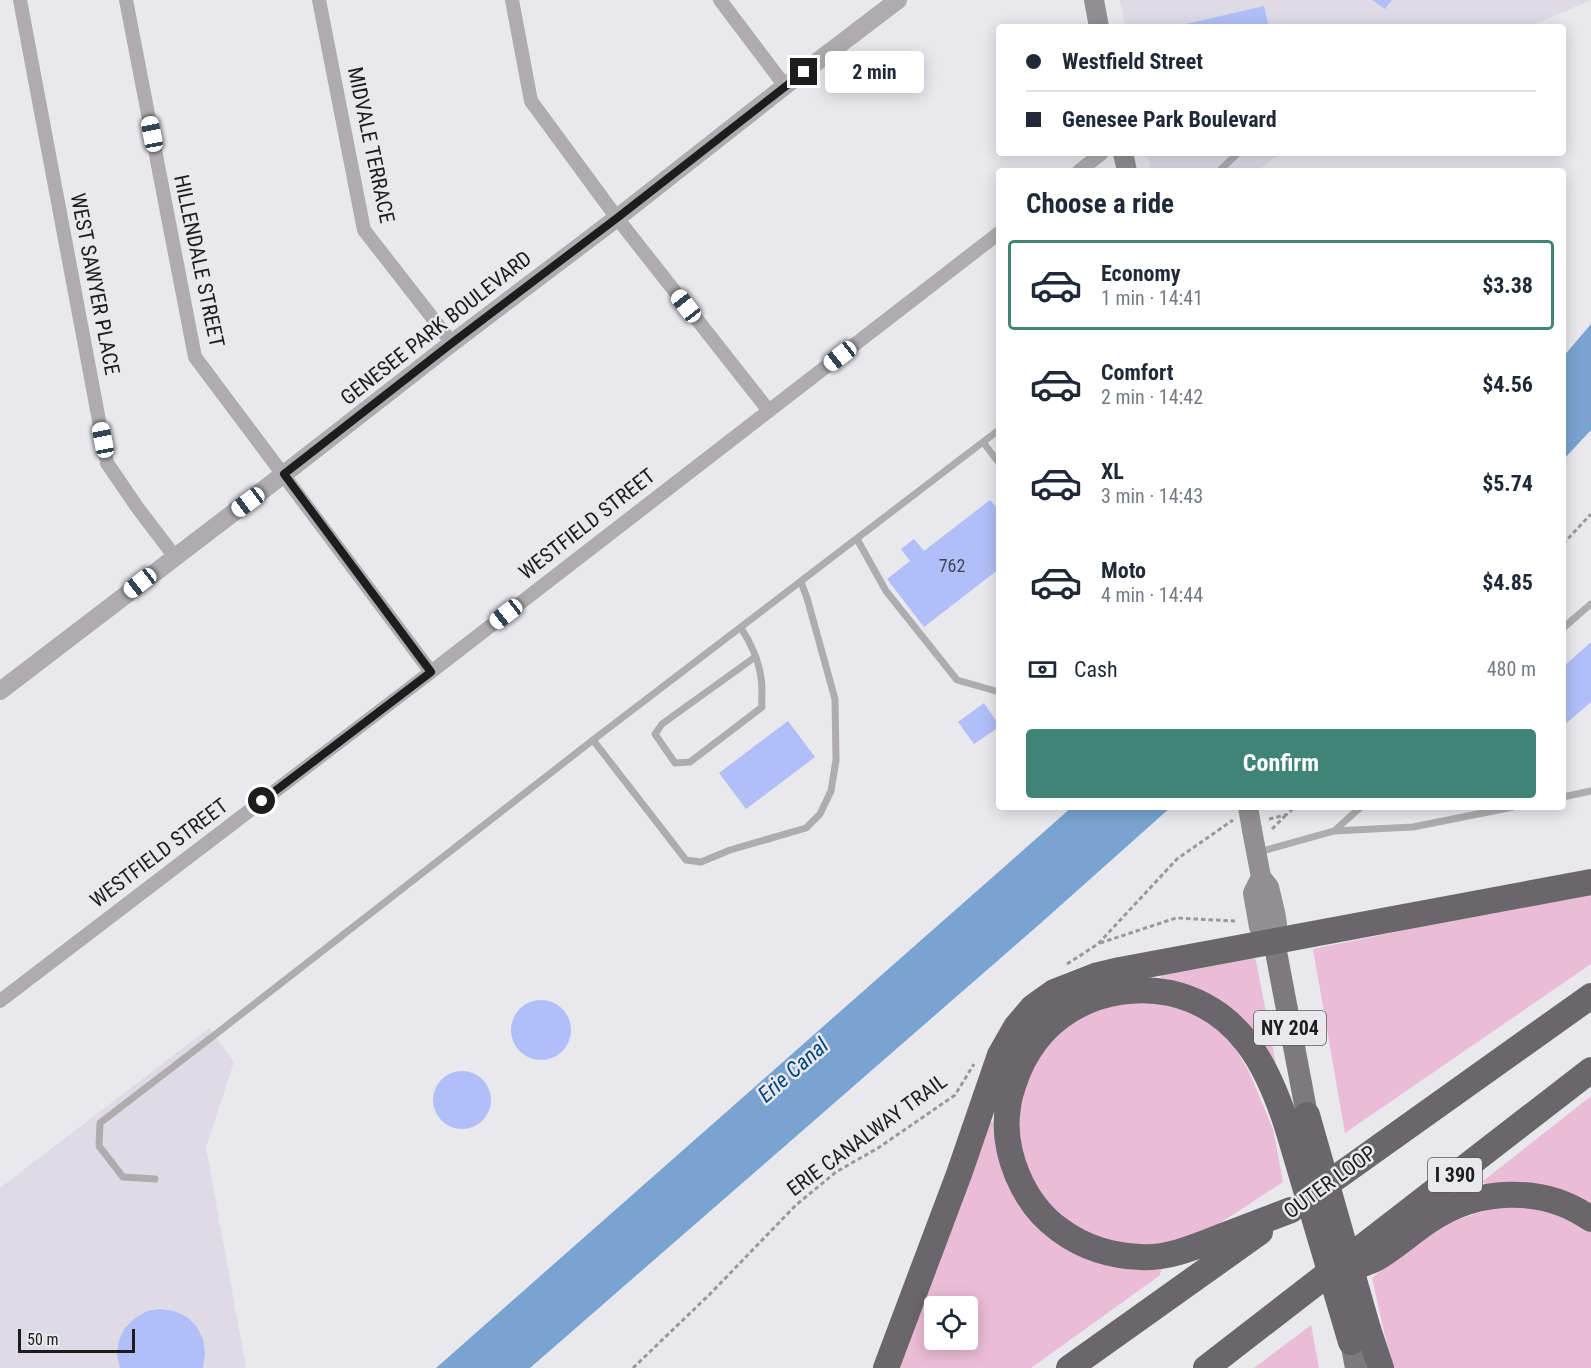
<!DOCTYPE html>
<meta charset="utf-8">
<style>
body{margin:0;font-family:"Roboto Condensed",sans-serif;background:#f2f2f3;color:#1f2937;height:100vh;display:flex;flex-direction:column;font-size:22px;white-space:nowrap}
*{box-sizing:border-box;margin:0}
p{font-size:20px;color:#747a83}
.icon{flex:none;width:33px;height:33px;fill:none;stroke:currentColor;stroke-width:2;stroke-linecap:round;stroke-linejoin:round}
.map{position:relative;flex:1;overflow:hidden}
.details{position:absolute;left:996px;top:168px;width:570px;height:642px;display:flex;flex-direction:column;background:#fff;border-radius:6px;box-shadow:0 3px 15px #0003}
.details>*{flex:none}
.top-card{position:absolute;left:996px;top:24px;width:570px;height:132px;border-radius:6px;box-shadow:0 3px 15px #0003;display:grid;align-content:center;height:132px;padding:0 30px;background:#fff}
.controls{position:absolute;left:924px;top:1296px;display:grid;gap:12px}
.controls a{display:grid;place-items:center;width:54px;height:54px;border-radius:6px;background:#fff;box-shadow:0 3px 15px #0003;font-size:30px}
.scale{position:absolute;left:18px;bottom:15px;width:117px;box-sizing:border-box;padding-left:6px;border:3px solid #1d1d1e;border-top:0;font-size:16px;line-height:21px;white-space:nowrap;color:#1d1d1e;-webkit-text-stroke:4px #e9e8ed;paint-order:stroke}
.end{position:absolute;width:27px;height:27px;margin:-14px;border:8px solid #1d1d1e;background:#fff;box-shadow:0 0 0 3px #fff}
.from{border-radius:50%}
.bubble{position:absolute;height:42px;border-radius:6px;background:#fff;box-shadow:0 3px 15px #0003;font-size:20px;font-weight:700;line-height:42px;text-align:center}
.car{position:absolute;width:18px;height:36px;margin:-18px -9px;border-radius:8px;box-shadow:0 0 4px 2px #0007;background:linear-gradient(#fff 24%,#345 0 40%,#fff 0 76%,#345 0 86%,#fff 0)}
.top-card b{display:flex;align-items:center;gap:21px;height:57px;font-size:22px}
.top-card b+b{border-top:2px solid #e0e1e3}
.top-card i{width:15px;height:15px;background:#1f2937}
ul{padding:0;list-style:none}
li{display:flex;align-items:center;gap:18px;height:90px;margin:0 12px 9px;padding:0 18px;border:3px solid transparent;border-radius:6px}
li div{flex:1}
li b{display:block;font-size:22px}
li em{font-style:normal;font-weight:700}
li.active{border-color:#408478}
li>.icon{width:54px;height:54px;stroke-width:1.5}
h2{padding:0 30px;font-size:27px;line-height:72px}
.pay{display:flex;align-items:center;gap:15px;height:66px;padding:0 30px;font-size:22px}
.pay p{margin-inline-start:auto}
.action{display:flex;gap:12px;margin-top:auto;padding:12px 30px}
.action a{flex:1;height:69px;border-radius:6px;background:#408478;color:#fff;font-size:24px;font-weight:700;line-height:69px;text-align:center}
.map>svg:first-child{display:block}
</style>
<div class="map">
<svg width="1591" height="1368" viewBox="0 0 1591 1368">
<rect width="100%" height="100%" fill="#e9e8ed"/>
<path fill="#dedbe7" d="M 1120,0 L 1591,0 L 1529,27 L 1125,27 Z
M 1147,153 L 1281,153 L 1257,171 L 1151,171 Z
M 209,1028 L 234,1062 L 206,1148 L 246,1368 L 0,1368 L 0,1188 Z"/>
<path fill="#ebbcd7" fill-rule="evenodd" d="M 1591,892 L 1591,964 L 1345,1133 L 1313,949 Z
M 1253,956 L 1256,961 L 1277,1070 L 1161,985 L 1161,972 Z
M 1144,1000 L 1171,1003 L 1194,1014 L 1214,1026 L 1235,1047 L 1250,1074 L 1273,1129 L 1283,1182 L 1217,1225 L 1183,1241 L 1143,1250 L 1095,1240 L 1048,1206 L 1030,1177 L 1019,1144 L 1020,1111 L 1026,1083 L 1035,1060 L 1052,1038 L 1069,1023 L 1092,1011 L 1116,1003 Z
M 1591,1096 L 1591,1208 L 1489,1192 L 1483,1181 Z
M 988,1122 L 997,1122 L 1028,1216 L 1044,1233 L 1068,1250 L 1091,1261 L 1116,1266 L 1157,1265 L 1162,1269 L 1159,1276 L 1031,1368 L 897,1368 ZM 934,1306 L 968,1306 L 968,1340 L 934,1340 Z
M 1523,1204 L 1554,1212 L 1591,1232 L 1591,1368 L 1394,1368 L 1384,1332 L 1372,1278 L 1415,1243 L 1451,1222 L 1501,1205 Z
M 1311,1325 L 1319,1368 L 1254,1368 Z"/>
<path fill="#79a4d1" d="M 1591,324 L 1591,430 L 1563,460 L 1563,357 Z
M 1072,807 L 1171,807 L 1042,922 L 530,1368 L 436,1368 Z"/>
<path fill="#b0bff7" d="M 1372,0 L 1392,0 L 1385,9 Z
M 1264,6 L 1269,27 L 1177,27 L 1177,26 Z
M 990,500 L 999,511 L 999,569 L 924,627 L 887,579 L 910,561 L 901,549 L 914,539 L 924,551 Z
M 1591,642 L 1591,702 L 1563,726 L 1563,667 Z
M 984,703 L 999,725 L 999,727 L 974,744 L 958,722 Z
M 788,721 L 815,757 L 746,809 L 719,773 Z
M511 1030a30 30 0 1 1 60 0a30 30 0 1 1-60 0Z
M433 1100a29 29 0 1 1 58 0a29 29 0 1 1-58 0Z
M 160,1309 L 174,1311 L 187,1317 L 197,1327 L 203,1339 L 205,1353 L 203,1368 L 120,1368 L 117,1354 L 119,1340 L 125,1328 L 135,1318 L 147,1311 Z"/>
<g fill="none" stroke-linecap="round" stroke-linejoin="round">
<path stroke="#99989c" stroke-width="3" stroke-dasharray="4.5 3" stroke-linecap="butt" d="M 1563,544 L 1591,514
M 1269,819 L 1286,815 L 1295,807
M 1272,829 L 1285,816
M 1100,943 L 1176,918 L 1235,921
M 1067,964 L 1098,944 L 1177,859 L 1233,820
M 633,1368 L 710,1294 L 796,1205 L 836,1172 L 878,1148 L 955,1095 L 974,1064"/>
<path stroke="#aeacae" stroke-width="7" d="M 1219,171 L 1238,153
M 999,430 L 983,442 L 999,463
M 857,539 L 886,591 L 957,680 L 999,692
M 741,628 C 750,641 759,661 761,678 C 763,687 761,698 762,707 L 690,762 L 675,763 L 655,734 L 662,724 L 755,657
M 1563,628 L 1591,604
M 593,740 L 686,860 L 701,862 L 730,850 L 806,828 L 820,814 L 831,791 L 836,760 L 835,699 L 807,598 L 801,582
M 1563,797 L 1591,791
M 1334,831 L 1361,807
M 1259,852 L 1334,831 L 1413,827 L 1513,807
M 155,1179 L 123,1177 L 99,1146 L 100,1123 L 212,1037 L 593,740 L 983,442"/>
<path stroke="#aeacae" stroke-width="14" d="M 20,0 L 107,463 L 137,507 L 175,557
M 126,0 L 195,357 L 431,672
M 319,0 L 364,230 L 452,343
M 512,0 L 531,101 L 617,218 L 769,411
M 720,0 L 785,86
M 1079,171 L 1102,153
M 0,1001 L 431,672 L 999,233"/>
<path stroke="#aeacae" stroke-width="18" d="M 0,691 L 284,474 L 452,343 L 617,218 L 785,86 L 898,0"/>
<path stroke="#918f91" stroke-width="20" d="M 1094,0 L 1099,27
M 1123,153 L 1127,171
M 1252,830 L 1261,877 L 1269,887 L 1275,912 L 1277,924 L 1273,937 L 1274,941
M 1261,877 L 1253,893 L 1259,927 L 1273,937"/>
<path stroke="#7c7a7c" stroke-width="22" d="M 1274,941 L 1307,1115
M 1351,1342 L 1356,1368"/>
<path stroke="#6a676b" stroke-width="26" d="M 1288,1129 C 1268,1066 1240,1009 1170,993 C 1146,988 1121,990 1098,997 C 1060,1010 1033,1036 1018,1072 C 1014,1083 1009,1095 1008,1107 C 1001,1151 1023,1204 1060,1230 C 1083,1247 1112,1256 1141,1257 C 1169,1259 1197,1246 1223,1236 C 1246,1227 1268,1219 1291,1210
M 1309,1197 L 1591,996
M 1347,1270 C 1356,1266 1368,1263 1377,1258 C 1395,1247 1412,1232 1430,1220 C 1478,1188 1543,1185 1591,1219
M 1368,1329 L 1381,1368
M 886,1368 L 959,1174 L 1000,1055 L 1016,1027 L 1033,1007 L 1054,992 L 1095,976 L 1120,970 L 1591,882
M 1069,1368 L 1260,1232
M 1206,1368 L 1591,1070"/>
<path stroke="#918f91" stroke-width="20" d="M 1248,807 L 1252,830"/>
<path stroke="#6a676b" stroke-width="26" d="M 1307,1115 L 1368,1329
M 1288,1129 L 1351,1342"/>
</g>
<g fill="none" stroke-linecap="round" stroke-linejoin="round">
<path stroke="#1d1d1e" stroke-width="8" d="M 262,801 L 431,672 L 284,474 L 452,343 L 617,218 L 804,72"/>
</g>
<g text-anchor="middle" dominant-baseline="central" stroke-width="5" stroke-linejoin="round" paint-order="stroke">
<g font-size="18" fill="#424654">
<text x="952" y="565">762</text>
</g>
<g fill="#e9e8ed" stroke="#5a5a5c" stroke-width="1.5">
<rect x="1254" y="1011" width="72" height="34" rx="4.5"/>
<rect x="1428" y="1158" width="54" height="34" rx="4.5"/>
</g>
<g font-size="20" font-weight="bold" fill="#1d1d1e">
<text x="1290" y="1028">NY 204</text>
<text x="1455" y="1175">I 390</text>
</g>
<g font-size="21" fill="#1d1d1e" stroke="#e9e8ed">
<text transform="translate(371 145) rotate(78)">MIDVALE TERRACE</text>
<text transform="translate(199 261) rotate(78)">HILLENDALE STREET</text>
<text transform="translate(95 284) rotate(79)">WEST SAWYER PLACE</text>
<text transform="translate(436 328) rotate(-38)">GENESEE PARK BOULEVARD</text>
<text transform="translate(587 524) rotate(-38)">WESTFIELD STREET</text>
<text transform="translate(159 853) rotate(-37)">WESTFIELD STREET</text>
<text transform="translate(867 1135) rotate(-36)">ERIE CANALWAY TRAIL</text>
<text transform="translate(1330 1182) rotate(-36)">OUTER LOOP</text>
</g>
<g font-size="22" font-style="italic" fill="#00467d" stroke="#e9e8ed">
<text transform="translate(793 1070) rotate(-41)">Erie Canal</text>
</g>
</g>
</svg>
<div class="controls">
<a><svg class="icon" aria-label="locate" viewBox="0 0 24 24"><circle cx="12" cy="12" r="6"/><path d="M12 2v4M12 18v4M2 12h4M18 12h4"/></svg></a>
</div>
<div class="scale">50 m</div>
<i class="end from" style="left:262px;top:801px"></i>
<i class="end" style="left:804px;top:72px"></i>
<div class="bubble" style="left:825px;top:51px;width:99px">2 min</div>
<i class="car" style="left:152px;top:134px;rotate:349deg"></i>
<i class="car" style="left:686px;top:306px;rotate:322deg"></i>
<i class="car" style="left:840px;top:356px;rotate:232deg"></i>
<i class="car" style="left:103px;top:440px;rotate:349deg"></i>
<i class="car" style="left:248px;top:502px;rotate:233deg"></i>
<i class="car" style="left:140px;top:583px;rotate:232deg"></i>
<i class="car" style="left:506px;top:614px;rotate:232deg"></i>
<div class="top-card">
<b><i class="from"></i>Westfield Street</b>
<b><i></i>Genesee Park Boulevard</b>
</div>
<section class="details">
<h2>Choose a ride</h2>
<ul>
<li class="active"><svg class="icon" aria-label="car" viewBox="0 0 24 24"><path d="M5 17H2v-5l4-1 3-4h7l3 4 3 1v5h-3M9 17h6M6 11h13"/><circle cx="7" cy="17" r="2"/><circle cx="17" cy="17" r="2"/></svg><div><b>Economy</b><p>1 min · 14:41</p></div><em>$3.38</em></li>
<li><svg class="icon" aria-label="car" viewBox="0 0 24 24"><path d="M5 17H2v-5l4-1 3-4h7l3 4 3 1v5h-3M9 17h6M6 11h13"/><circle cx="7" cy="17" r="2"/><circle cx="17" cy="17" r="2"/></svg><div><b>Comfort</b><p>2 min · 14:42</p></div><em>$4.56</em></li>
<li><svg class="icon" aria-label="car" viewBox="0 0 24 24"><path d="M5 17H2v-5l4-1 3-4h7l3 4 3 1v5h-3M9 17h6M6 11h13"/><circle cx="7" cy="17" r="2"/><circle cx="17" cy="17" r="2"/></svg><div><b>XL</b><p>3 min · 14:43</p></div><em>$5.74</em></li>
<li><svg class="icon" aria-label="car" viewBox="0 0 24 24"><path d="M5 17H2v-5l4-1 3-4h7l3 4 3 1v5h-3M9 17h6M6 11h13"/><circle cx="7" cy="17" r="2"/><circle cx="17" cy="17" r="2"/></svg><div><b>Moto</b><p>4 min · 14:44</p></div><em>$4.85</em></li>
</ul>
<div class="pay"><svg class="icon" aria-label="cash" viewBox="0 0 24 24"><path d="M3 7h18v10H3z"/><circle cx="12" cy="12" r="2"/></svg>Cash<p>480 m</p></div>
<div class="action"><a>Confirm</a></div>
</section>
</div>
